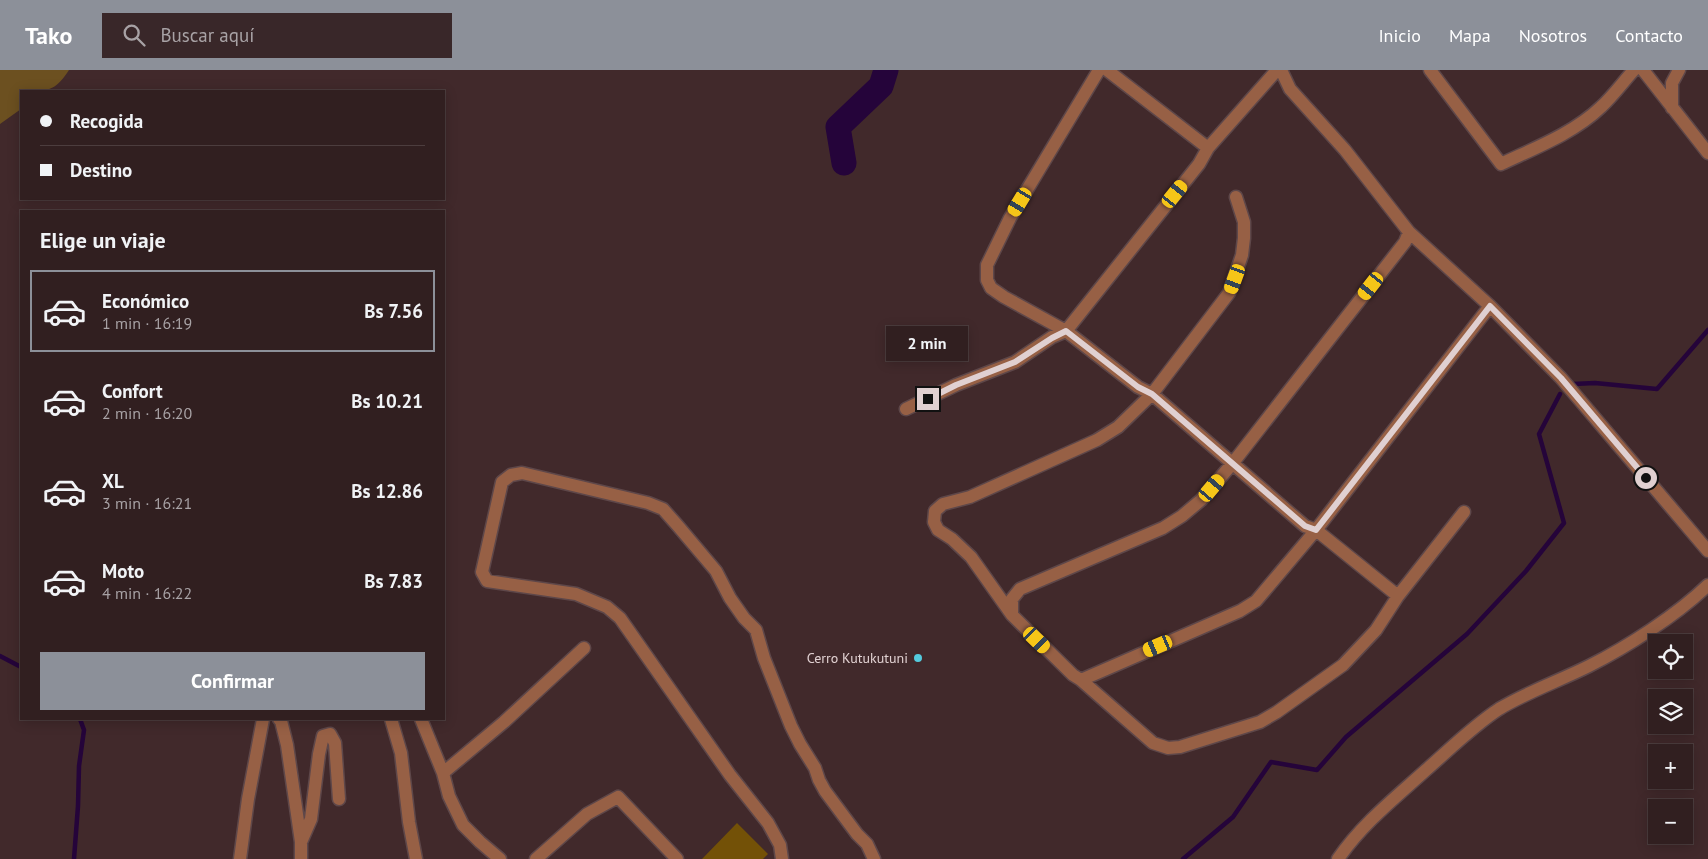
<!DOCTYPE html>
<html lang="es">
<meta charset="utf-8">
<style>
body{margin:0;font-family:"PT Sans",sans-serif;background:#392729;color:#f1f3f6;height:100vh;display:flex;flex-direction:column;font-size:19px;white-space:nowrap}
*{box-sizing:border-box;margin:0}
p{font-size:16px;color:#a8a2a5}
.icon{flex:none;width:28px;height:28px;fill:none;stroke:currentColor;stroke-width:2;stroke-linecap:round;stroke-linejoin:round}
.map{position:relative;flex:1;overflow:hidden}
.drawer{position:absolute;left:20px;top:140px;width:425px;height:510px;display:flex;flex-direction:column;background:#311f20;border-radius:0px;box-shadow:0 2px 12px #0003,0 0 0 1px #4c3d3e}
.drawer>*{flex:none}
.guide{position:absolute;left:20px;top:20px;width:425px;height:110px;border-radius:0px;box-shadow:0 2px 12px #0003,0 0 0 1px #4c3d3e;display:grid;align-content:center;height:110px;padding:0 20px;background:#311f20}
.controls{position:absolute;left:1648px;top:564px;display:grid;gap:10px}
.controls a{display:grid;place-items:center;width:45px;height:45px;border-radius:0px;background:#311f20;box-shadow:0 2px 12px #0003,0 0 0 1px #4c3d3e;font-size:25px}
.end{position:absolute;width:22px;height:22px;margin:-11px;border:6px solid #e0d0d1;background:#111;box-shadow:0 0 0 2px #111}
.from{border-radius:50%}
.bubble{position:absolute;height:35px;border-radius:0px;background:#311f20;box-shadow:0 2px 12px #0003,0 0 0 1px #4c3d3e;font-size:16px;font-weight:600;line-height:35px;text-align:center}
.car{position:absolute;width:15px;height:30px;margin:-15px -8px;border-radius:6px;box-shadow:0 0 4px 1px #0007;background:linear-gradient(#f5c518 24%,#345 0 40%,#f5c518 0 76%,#345 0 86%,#f5c518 0)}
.guide b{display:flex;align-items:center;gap:18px;height:48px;font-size:19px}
.guide b+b{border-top:1px solid #4c3d3e}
.guide i{width:12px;height:12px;background:#f1f3f6}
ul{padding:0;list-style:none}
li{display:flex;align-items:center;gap:15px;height:82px;margin:0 10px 8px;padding:0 10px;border:2px solid transparent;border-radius:0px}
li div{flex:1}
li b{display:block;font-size:19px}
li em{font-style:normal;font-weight:600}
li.on{border-color:#8c9099}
li>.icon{width:45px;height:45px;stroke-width:1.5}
h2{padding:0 20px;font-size:22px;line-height:60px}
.button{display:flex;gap:10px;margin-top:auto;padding:10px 20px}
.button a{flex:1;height:58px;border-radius:0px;background:#8c9099;color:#fff;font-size:20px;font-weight:600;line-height:58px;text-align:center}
header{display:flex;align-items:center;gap:30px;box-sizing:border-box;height:70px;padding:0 25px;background:#8c9099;color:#fff}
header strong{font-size:24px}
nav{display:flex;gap:28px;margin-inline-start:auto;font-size:18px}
.search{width:350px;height:45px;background:#392729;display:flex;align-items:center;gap:12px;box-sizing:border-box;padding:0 18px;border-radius:0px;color:#a8a2a5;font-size:19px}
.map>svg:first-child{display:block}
</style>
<header>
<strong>Tako</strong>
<div class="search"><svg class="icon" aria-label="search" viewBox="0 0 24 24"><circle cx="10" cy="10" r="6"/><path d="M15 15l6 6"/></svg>Buscar aquí</div>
<nav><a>Inicio</a><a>Mapa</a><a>Nosotros</a><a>Contacto</a></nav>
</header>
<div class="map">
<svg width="1708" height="789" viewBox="0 0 1708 789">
<rect width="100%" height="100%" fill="#41292b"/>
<path fill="#735107" d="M 737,753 L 768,784 L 763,789 L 702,789 Z"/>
<path fill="#6c5020" d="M 0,0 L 69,0 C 54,23 47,21 21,21 L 21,39 L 0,54 Z"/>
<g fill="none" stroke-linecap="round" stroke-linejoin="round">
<path stroke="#25043a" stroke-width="4.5" d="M 1573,314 L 1595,313 L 1657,319 L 1708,260
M 0,586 L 21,597
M 74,789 L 78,736 L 79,696 L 84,660 L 80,649
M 1183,789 L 1233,747 L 1271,692 L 1317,700 L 1346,667 L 1467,564 L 1526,501 L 1564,453 L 1539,364 L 1560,324"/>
<path stroke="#25043a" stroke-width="25" d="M 844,93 L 838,57 L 881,16 L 886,0"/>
<defs>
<path id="minor" d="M 1099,0 L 1010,148 L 987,195 L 987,210 L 991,218 L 1004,227 L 1066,261 L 1138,317 L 1152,324 L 1305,456 L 1316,460 L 1398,526
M 1107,0 L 1208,78
M 1281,0 L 1290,19 L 1345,80 L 1409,162 L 1490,236 L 1561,308 L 1708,481
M 1430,0 L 1501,94 C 1535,78 1574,63 1601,37 C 1613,26 1623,12 1634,0
M 1643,0 L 1708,83
M 1672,38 L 1672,13 L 1679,0
M 1236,127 L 1244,152 L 1244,168 L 1242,185 L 1229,223 L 1152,324 L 1118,357 L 1097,370 L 970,427 L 943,434 L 935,441 L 934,452 L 938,460 L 952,469 L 971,487 L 1012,545 L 1073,605 L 1081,610 L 1153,673 L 1168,678 L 1180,677 L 1260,652 L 1277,642 L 1343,595 L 1376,560 L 1398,526 L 1464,442
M 906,339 L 956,315 L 1015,292 L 1052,267 L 1066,261 L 1199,94 L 1208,78 L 1277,0
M 1012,545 L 1012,529 L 1020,519 L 1163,458 L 1182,446 L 1201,430 L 1232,394 L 1405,172 L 1409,162
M 1081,610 L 1240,541 L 1256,531 L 1316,460 L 1490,236
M 279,649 L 281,651 L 287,675 L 301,772 L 301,789
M 391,649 L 401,683 L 409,752 L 416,789
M 421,649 L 443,703 L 449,726 L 463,755 L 480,772 L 500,789
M 443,703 L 504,652 L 584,578
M 301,772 L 311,749 L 319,684 L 323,666 L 330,664 L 335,673 L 339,729
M 240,789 L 248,729 L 263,649
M 536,789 L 587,744 L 618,727 L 677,789
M 782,789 L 780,775 L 768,753 L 730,705 L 620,548 L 607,537 L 576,524 L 487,511 L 482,502 L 502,412 L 511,405 L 522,403 L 648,433 L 663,439 L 678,456 L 716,501 L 730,528 L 744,548 L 756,560 L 764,588 L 791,656 L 800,674 L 815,698 L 819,710 L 825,721 L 857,764 L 867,774 L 874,789
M 1338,789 C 1362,754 1395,728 1426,700 C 1450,679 1473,656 1499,639 C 1527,622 1559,611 1589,596 C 1627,577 1677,545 1708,515"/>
</defs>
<use href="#minor" stroke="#5e4749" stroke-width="15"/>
<use href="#minor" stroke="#976045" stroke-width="12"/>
</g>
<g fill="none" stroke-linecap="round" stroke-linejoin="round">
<path stroke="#e0d0d1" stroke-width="6" d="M 928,329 L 956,315 L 1015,292 L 1052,268 L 1066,261 L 1138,317 L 1152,324 L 1305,456 L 1316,460 L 1490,236 L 1561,308 L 1646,408"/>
</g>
<circle fill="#54cadd" stroke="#41292b" stroke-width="2" cx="918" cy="588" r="5"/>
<g text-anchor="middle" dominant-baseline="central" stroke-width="4.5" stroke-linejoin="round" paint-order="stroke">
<g font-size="14" fill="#e0d0d1" stroke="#41292b" text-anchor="end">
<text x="908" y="588">Cerro Kutukutuni</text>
</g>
</g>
</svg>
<div class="controls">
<a><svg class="icon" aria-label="locate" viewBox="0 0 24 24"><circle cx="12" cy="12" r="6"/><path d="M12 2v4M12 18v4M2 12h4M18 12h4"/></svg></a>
<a><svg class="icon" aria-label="layers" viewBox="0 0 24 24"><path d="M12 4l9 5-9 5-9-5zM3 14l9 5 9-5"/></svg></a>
<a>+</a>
<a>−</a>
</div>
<i class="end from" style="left:1646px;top:408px"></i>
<i class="end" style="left:928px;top:329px"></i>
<div class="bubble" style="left:886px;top:256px;width:82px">2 min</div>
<i class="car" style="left:1175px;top:124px;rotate:39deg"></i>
<i class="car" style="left:1020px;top:132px;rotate:211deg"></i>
<i class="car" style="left:1235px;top:209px;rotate:200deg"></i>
<i class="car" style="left:1371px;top:216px;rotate:218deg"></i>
<i class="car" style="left:1212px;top:418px;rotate:40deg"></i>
<i class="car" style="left:1037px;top:570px;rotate:134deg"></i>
<i class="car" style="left:1158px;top:576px;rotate:247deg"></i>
<div class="guide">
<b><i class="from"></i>Recogida</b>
<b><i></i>Destino</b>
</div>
<section class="drawer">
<h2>Elige un viaje</h2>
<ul>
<li class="on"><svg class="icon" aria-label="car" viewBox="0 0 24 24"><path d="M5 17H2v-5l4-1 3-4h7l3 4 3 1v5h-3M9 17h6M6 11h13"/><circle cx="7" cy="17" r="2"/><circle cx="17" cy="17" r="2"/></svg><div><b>Económico</b><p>1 min · 16:19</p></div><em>Bs 7.56</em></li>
<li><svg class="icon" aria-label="car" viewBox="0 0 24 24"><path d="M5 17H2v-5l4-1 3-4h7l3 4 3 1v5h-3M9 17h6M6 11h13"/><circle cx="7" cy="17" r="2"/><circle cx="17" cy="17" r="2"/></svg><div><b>Confort</b><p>2 min · 16:20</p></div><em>Bs 10.21</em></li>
<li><svg class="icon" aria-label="car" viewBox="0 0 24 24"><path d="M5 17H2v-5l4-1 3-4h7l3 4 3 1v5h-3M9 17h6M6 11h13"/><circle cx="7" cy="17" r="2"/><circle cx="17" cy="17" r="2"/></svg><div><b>XL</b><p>3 min · 16:21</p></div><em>Bs 12.86</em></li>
<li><svg class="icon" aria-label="car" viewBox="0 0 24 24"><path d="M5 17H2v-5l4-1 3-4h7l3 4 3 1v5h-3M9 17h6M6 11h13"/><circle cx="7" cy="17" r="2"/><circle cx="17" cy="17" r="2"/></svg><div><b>Moto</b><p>4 min · 16:22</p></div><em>Bs 7.83</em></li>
</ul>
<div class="button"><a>Confirmar</a></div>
</section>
</div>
